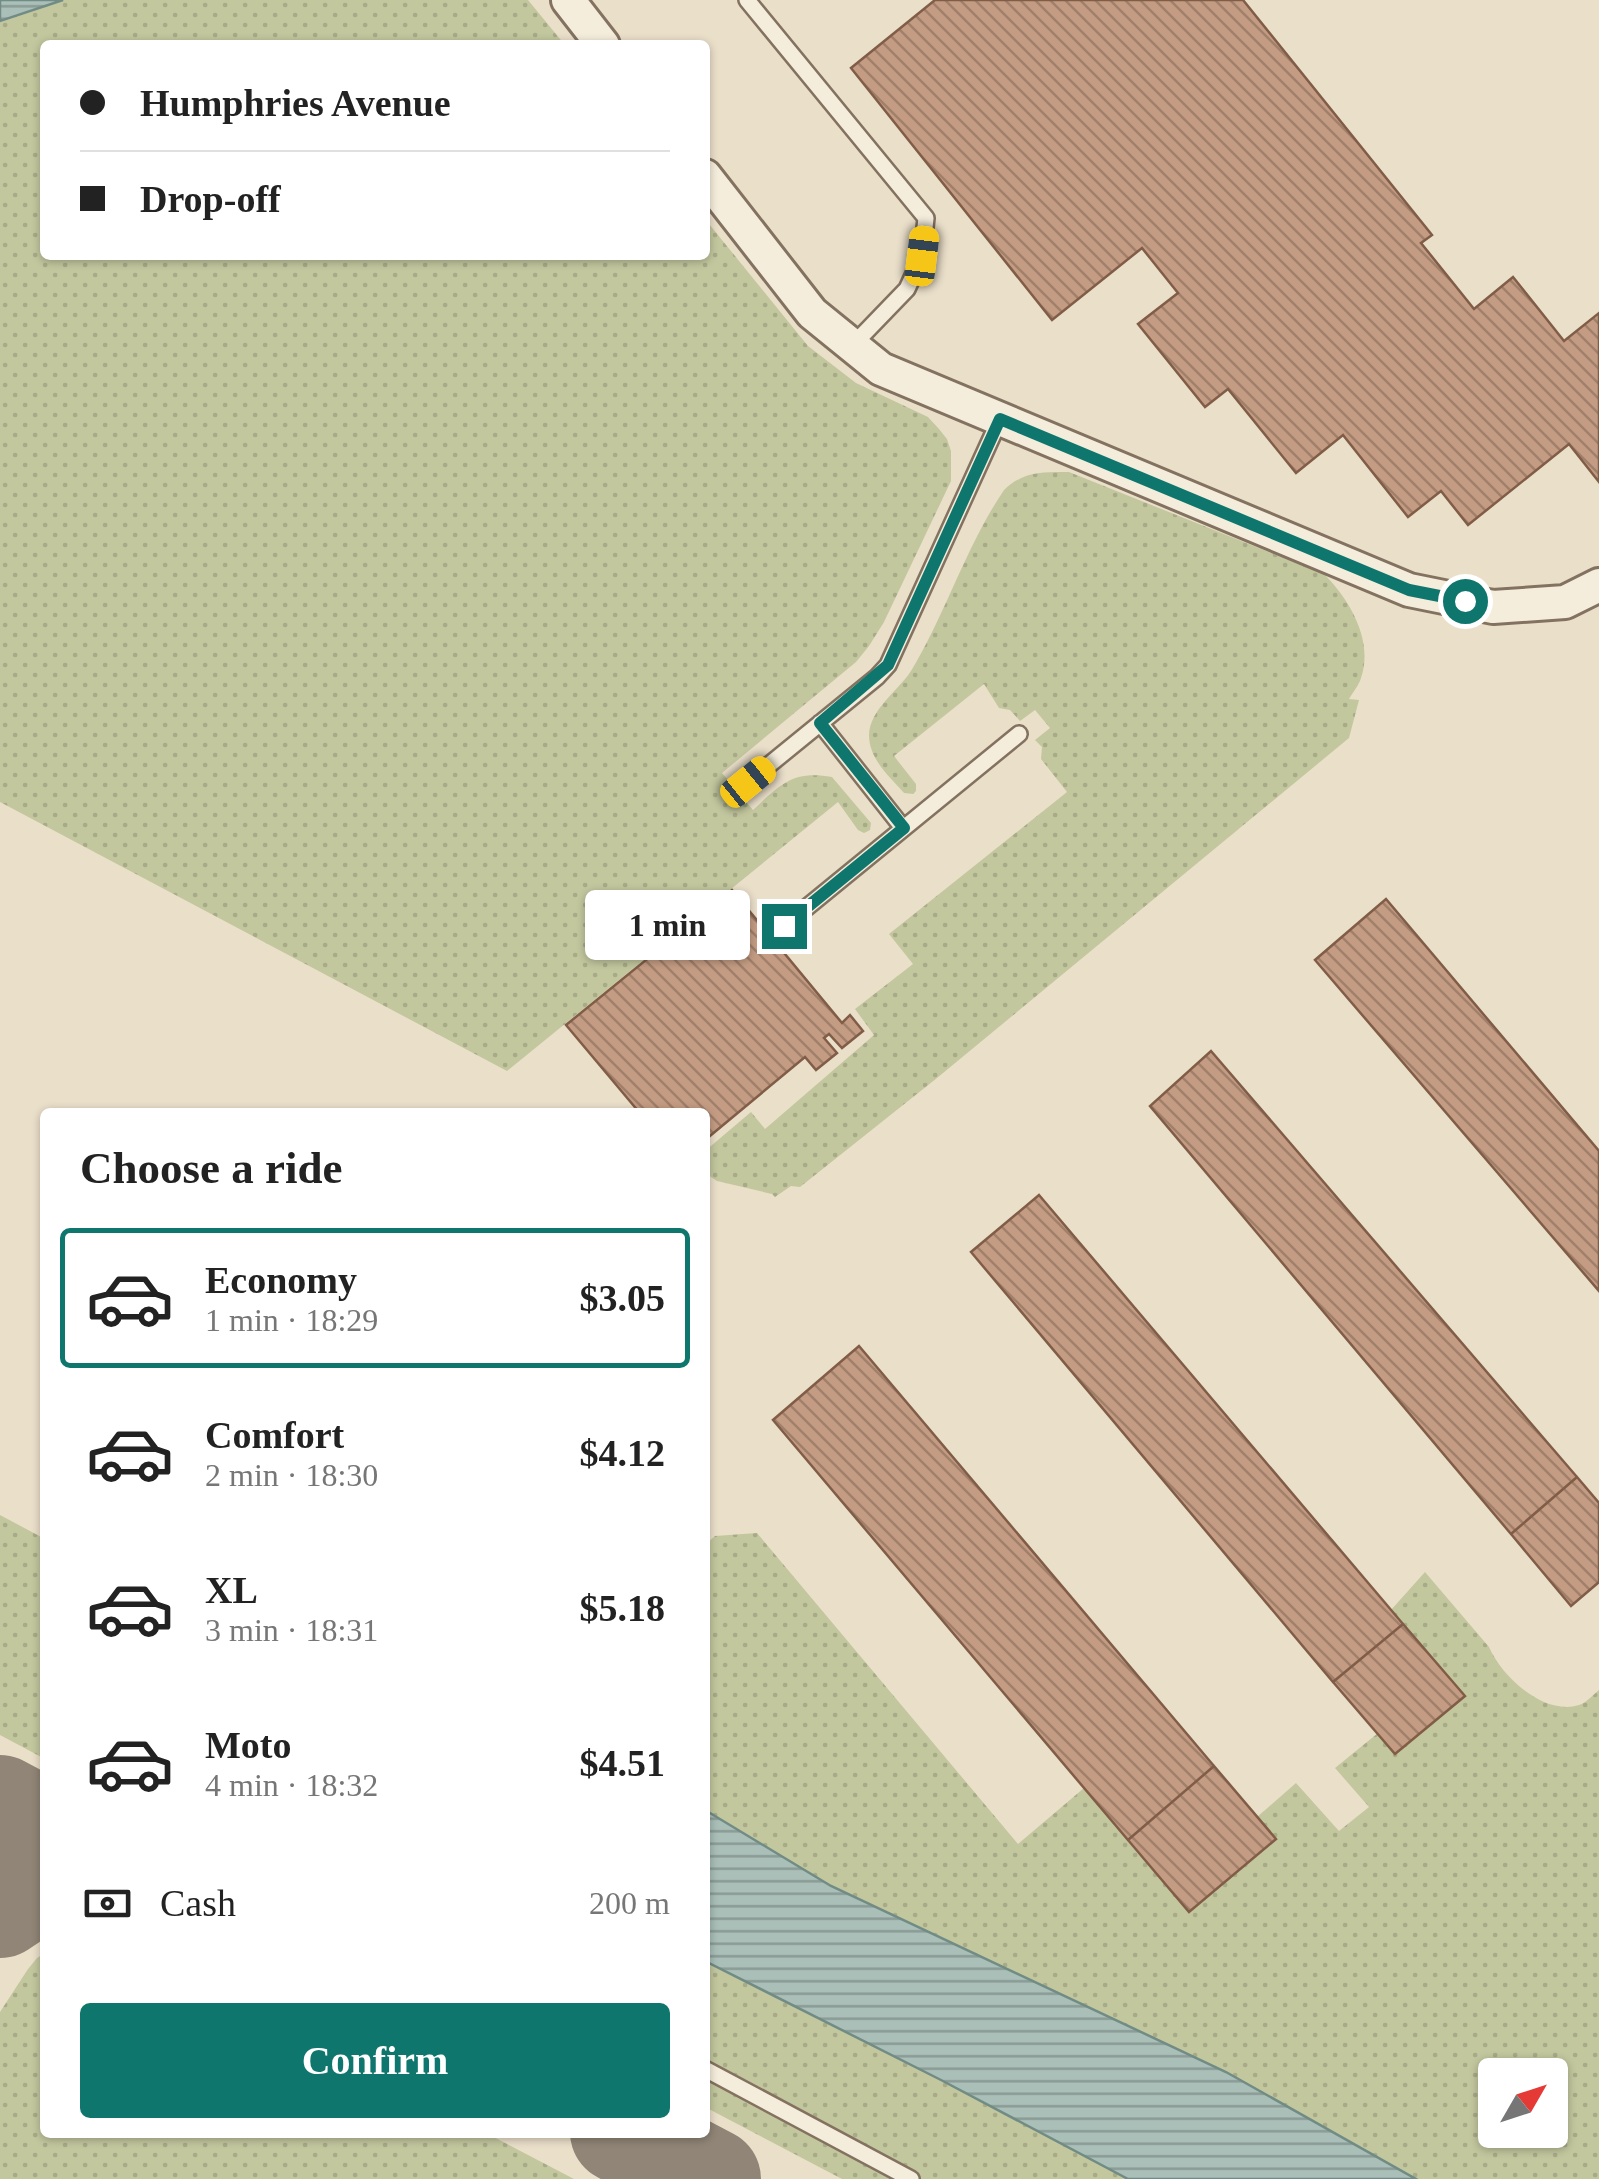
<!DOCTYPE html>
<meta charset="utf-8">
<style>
body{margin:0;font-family:Georgia,serif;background:#f2f2f2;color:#222;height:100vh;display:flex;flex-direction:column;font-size:38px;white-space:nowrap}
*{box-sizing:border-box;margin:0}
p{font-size:32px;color:#767676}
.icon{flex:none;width:55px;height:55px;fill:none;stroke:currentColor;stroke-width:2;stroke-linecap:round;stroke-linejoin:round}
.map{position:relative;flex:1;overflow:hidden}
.panel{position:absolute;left:40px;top:1108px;width:670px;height:1030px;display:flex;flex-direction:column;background:#fff;border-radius:10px;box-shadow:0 2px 8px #0004}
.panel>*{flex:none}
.guide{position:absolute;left:40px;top:40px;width:670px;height:220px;border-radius:10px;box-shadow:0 2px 8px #0004;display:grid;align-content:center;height:220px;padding:0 40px;background:#fff}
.needle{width:65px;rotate:51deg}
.buttons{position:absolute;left:1478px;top:2058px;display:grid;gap:20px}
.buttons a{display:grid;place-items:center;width:90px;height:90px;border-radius:10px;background:#fff;box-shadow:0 2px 8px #0004;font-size:50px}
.end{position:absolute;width:45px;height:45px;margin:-22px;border:12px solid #0f766e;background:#fff;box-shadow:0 0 0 5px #fff}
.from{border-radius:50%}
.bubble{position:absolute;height:70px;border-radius:10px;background:#fff;box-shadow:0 2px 8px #0004;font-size:32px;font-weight:600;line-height:70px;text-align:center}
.car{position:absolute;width:30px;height:60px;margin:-30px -15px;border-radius:12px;box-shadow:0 0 8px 2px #0007;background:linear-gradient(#f5c518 24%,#345 0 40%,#f5c518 0 76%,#345 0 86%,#f5c518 0)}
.guide b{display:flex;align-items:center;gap:35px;height:95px;font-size:38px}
.guide b+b{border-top:2px solid #e0e0e0}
.guide i{width:25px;height:25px;background:#222}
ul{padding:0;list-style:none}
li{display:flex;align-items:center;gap:30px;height:140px;margin:0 20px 15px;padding:0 20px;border:5px solid transparent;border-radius:10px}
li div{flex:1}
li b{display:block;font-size:38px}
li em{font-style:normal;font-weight:600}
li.current{border-color:#0f766e}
li>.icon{width:90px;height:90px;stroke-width:1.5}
h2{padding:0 40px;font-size:45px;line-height:120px}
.pay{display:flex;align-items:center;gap:25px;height:110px;padding:0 40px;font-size:38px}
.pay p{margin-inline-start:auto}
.cta{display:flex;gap:20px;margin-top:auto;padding:20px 40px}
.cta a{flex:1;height:115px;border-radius:10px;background:#0f766e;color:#fff;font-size:40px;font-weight:600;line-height:115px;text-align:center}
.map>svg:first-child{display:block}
</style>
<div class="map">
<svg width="1599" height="2179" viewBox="0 0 1599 2179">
<defs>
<pattern id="grass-dots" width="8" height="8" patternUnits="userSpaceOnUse" patternTransform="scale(2.5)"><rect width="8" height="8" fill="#c3c79e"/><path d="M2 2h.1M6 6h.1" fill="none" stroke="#a8ab88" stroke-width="1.8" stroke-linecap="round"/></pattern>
<pattern id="water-rules" width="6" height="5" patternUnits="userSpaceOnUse" patternTransform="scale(2.5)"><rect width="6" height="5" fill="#a9bfb8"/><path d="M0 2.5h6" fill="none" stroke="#8a9b95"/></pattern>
<pattern id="building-back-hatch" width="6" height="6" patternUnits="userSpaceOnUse" patternTransform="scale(2.5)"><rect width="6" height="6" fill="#c49c83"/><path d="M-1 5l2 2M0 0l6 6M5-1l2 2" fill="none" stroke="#a07f6b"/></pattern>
</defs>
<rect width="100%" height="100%" fill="#eadfc9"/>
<path fill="url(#grass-dots)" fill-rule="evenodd" d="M 63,0 L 528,0 L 565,45 L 45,45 L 45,255 L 705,255 L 705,219 L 808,346 L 856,383 L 928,417 L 939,429 L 947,439 L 951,451 L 951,481 L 884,622 L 869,646 L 856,662 L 722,773 L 753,810 C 780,785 792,770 832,777 L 871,823 L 870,830 L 864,833 L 858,830 L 838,802 L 507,1071 L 0,802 L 0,21 Z
M 1069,472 L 1324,574 C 1349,599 1374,640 1361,678 C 1359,685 1353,692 1349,699 L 1359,700 L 1349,738 L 937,1078 L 800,1187 L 791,1186 L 775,1197 L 772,1194 L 717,1181 L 705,1173 L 705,1151 L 751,1112 L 765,1129 L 874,1035 L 855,1009 L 913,964 L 889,934 L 1067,792 L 1041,759 L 1042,747 L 1035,740 L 1050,728 L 1035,710 L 1020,721 L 1010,710 L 999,708 L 984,684 L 894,756 L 916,784 L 916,791 L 913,794 L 904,793 C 889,776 869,759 869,735 C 870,709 898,691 911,671 C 946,613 966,546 1004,490 C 1023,471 1044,472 1069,472 Z
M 0,1515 L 45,1539 L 45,1759 L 0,1735 Z
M 757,1533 L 1018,1844 L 1084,1788 L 1189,1912 L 1275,1840 L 1257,1817 L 1296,1783 L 1339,1831 L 1369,1807 L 1335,1768 L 1378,1733 L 1465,1696 L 1391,1610 L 1425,1572 L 1489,1647 C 1502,1677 1544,1716 1579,1705 C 1586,1703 1594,1694 1599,1690 L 1599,2179 L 842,2179 L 705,2107 L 705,1545 L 715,1536 ZM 1495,2075 L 1550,2075 L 1550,2130 L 1495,2130 Z
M 45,1953 L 45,2132 L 486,2133 L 574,2179 L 0,2179 L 0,2012 L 28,1969 L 37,1958 Z"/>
<path fill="url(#water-rules)" stroke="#718c85" stroke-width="2.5" d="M 0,0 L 63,0 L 0,21 Z
M 705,1810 L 831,1886 L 1226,2072 L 1416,2179 L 1128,2179 L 941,2080 L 705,1961 Z"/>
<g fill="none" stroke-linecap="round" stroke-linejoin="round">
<path stroke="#908576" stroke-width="102" d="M 0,1806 L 45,1830
M 0,1907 L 24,1891 L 45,1884
M 621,2132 L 710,2179"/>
</g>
<path fill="url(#building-back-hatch)" stroke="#815d48" stroke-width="2.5" d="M 935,0 L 1243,0 L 1432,235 L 1421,243 L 1474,309 L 1513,277 L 1564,341 L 1599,313 L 1599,482 L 1569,444 L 1468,525 L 1441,491 L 1408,517 L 1343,435 L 1296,473 L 1228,389 L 1205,407 L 1138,324 L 1178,293 L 1142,248 L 1052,320 L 851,68 Z
M 732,890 L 842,1023 L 850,1015 L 863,1031 L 842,1048 L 829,1034 L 824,1038 L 837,1053 L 816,1070 L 805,1057 L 705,1140 L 705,1112 L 639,1112 L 566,1025 Z
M 1386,899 L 1599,1151 L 1599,1291 L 1315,960 Z
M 1211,1051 L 1577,1477 L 1511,1534 L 1150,1106 Z
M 1039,1195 L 1403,1624 L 1333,1682 L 971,1252 Z
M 859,1346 L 1214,1766 L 1128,1840 L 773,1420 Z
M 1577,1477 L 1599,1503 L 1599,1582 L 1571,1606 L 1511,1534 Z
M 1403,1624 L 1465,1696 L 1395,1754 L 1333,1682 Z
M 1214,1766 L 1276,1839 L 1189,1912 L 1128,1840 Z"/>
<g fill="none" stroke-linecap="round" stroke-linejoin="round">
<defs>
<path id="service" d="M 747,0 L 926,218 L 922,256 L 907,289 L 852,346
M 820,723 L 903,828
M 748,782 L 877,677 L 888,665 L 1000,419
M 784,926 L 1019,734
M 705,2069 L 911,2179"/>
<path id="minor" d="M 568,0 L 603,45
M 705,176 L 812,313 L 881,369 L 1409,590 L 1493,607 L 1565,602 L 1599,585"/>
</defs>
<use href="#service" stroke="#847260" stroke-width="20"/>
<use href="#minor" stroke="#847260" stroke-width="38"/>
<use href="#service" stroke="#f5eddc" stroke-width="15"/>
<use href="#minor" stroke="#f5eddc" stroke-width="32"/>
</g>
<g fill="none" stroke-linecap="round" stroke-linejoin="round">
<path stroke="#0f766e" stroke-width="12" d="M 784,926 L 904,828 L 820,723 L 888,665 L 1000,419 L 1409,590 L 1465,601"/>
</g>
</svg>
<div class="buttons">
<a><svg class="needle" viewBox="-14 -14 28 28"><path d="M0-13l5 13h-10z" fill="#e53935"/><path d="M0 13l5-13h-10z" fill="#767676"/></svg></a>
</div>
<i class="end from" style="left:1465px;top:601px"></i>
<i class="end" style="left:784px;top:926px"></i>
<div class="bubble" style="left:585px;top:890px;width:165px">1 min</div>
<i class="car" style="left:922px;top:256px;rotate:7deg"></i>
<i class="car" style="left:748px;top:782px;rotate:51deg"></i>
<div class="guide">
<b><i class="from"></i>Humphries Avenue</b>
<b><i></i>Drop-off</b>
</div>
<section class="panel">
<h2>Choose a ride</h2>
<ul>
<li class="current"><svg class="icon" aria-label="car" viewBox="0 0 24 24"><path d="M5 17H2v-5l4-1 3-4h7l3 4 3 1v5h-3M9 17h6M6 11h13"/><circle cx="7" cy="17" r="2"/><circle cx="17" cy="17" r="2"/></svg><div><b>Economy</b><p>1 min · 18:29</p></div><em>$3.05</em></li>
<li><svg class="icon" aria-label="car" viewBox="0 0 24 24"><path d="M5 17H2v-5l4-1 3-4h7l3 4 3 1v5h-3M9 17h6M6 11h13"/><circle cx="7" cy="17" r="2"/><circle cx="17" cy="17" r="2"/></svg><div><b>Comfort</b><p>2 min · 18:30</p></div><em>$4.12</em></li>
<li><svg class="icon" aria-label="car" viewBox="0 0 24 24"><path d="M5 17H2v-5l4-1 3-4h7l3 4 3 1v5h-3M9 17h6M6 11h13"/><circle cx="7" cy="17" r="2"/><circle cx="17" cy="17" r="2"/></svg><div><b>XL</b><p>3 min · 18:31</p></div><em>$5.18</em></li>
<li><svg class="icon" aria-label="car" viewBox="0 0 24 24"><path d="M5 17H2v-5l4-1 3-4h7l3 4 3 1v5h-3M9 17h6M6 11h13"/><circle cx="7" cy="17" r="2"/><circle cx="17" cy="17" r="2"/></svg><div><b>Moto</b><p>4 min · 18:32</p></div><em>$4.51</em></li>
</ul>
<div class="pay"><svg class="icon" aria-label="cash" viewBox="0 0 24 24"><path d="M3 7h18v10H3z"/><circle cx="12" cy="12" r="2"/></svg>Cash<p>200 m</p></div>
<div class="cta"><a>Confirm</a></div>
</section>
</div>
